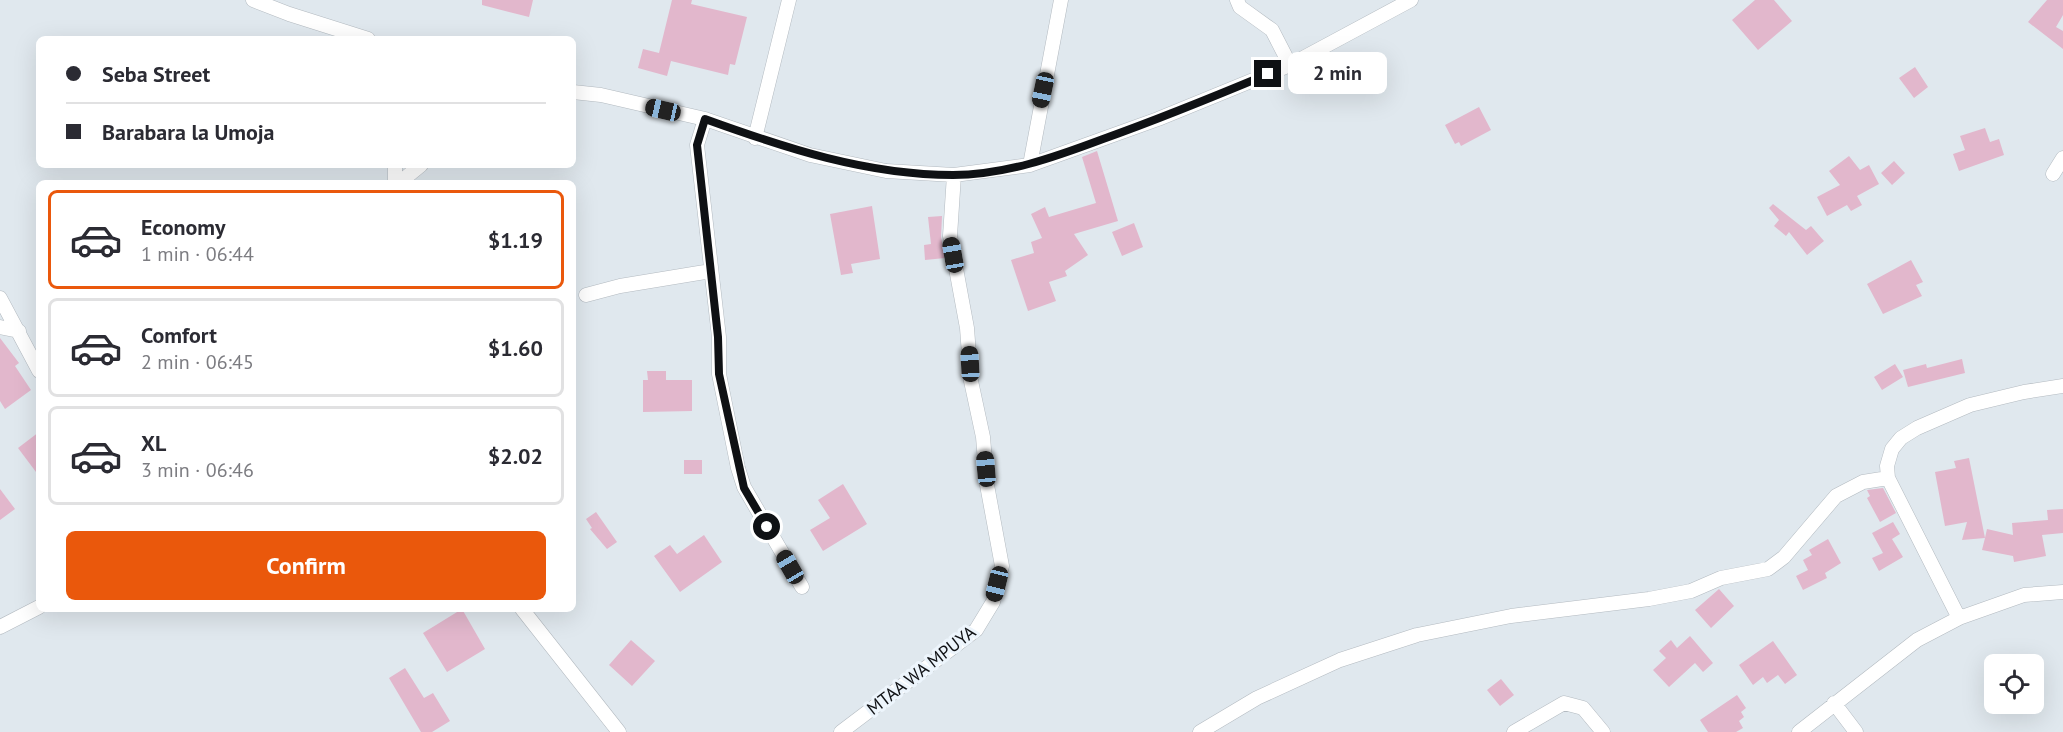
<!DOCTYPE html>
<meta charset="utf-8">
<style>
body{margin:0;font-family:"PT Sans",sans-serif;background:#f2f2f3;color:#2b2b33;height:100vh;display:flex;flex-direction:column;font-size:22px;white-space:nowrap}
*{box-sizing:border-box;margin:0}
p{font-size:20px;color:#7c7c81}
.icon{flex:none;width:33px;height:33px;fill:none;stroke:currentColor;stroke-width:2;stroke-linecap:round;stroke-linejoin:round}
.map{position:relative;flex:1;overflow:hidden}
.drawer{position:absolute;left:36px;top:180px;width:540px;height:432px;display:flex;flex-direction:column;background:#fff;border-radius:9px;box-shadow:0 6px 24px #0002}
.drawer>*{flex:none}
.banner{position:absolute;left:36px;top:36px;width:540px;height:132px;border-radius:9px;box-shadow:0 6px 24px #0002;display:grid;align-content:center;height:132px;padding:0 30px;background:#fff}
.controls{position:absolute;left:1984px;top:654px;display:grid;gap:12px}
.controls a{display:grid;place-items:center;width:60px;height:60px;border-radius:9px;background:#fff;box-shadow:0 6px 24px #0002;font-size:30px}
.end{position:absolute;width:27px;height:27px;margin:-14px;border:8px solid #0f1114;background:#fff;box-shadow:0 0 0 3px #fff}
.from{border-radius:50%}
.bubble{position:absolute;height:42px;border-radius:9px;background:#fff;box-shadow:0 6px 24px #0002;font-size:20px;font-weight:700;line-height:42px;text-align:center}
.car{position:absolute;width:18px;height:36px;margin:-18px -9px;border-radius:8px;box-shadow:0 0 4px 2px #0007;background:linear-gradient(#222 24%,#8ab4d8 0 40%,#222 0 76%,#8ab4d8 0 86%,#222 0)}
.banner b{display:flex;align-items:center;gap:21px;height:57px;font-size:22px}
.banner b+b{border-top:2px solid #e1e1e2}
.banner i{width:15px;height:15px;background:#2b2b33}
ul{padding:10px 0 0;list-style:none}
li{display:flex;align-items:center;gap:18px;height:99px;margin:0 12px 9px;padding:0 18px;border:3px solid #e1e1e2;border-radius:9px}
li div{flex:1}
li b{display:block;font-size:22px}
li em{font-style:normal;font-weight:700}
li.current{border-color:#ea580c}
li>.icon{width:54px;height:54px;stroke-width:1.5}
.action{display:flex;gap:12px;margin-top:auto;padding:12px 30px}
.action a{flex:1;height:69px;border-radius:9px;background:#ea580c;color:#fff;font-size:24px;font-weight:700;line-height:69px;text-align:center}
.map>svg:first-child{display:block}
</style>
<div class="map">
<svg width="2063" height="732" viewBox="0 0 2063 732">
<rect width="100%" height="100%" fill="#e0e8ee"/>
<path fill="#e2b7cc" d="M 482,0 L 533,0 L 529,17 L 482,5 Z
M 672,0 L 692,0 L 691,4 L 747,17 L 735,65 L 730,64 L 728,75 L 671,61 L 667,76 L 638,68 L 643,49 L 659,53 Z
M 1755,0 L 1774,0 L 1792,21 L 1758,50 L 1732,20 Z
M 2047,0 L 2063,0 L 2063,15 L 2056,27 L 2063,31 L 2063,49 L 2028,22 Z
M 1915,67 L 1928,87 L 1914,98 L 1899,78 Z
M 1479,107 L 1491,130 L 1461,146 L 1459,142 L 1455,144 L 1445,125 Z
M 1985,128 L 1990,142 L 1999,139 L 2004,155 L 1959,171 L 1953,154 L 1965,150 L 1960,136 Z
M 1097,151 L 1118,221 L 1074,234 L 1088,255 L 1065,271 L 1067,276 L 1049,282 L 1056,301 L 1028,311 L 1011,260 L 1034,253 L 1031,242 L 1042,238 L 1031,214 L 1045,207 L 1049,217 L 1096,203 L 1082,157 Z
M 1849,156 L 1860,170 L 1869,165 L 1879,184 L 1857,196 L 1862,205 L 1851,211 L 1847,205 L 1827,216 L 1817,197 L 1840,185 L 1829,171 Z
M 1894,161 L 1905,173 L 1892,185 L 1881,173 Z
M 1773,204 L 1806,230 L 1811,226 L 1824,241 L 1807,255 L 1789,232 L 1786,236 L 1774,226 L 1779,220 L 1769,208 Z
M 872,206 L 880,259 L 851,264 L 853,273 L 841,275 L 830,214 Z
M 942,216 L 941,237 L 945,258 L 925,260 L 924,245 L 931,244 L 928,217 Z
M 1134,223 L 1143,247 L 1122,256 L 1112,232 Z
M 1911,260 L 1923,282 L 1916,285 L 1922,296 L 1883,314 L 1867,284 Z
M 0,338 L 19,363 L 15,366 L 31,390 L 5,409 L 0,401 Z
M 1962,359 L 1965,373 L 1908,387 L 1903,370 L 1926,364 L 1927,368 Z
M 1895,364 L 1903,377 L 1882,390 L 1874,377 Z
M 647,371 L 666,371 L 666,380 L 692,380 L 692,411 L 643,412 L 643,380 L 648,380 Z
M 39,432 L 39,476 L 18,448 Z
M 1969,458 L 1985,538 L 1987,529 L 2013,535 L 2012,523 L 2048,520 L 2047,510 L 2063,509 L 2063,533 L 2042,535 L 2046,556 L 2014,562 L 2013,556 L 1982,550 L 1985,538 L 1962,540 L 1967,522 L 1945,526 L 1935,472 L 1956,468 L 1954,461 Z
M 684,460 L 702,460 L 702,474 L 684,474 Z
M 843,484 L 867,524 L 823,551 L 810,530 L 830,518 L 818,500 Z
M 1883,488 L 1896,513 L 1880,522 L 1867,498 L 1870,496 L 1867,490 Z
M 0,489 L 15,509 L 0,520 Z
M 596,512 L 617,542 L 607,549 L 590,529 L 592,528 L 586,519 Z
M 1893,522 L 1900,534 L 1892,539 L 1903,557 L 1879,571 L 1872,558 L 1883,553 L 1872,533 Z
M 704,535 L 722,562 L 680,592 L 654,556 L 670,545 L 677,554 Z
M 1828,539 L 1841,563 L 1825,573 L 1827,578 L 1803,590 L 1796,576 L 1808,570 L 1803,560 L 1812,555 L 1809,550 Z
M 1719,589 L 1734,606 L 1711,628 L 1695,610 Z
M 462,609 L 485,649 L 447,672 L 423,633 Z
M 1690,636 L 1713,663 L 1703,672 L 1695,663 L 1669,687 L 1653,670 L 1666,658 L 1659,651 L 1671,640 L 1677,648 Z
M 631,640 L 655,661 L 632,686 L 609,665 Z
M 1773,641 L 1797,675 L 1785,684 L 1778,675 L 1767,683 L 1763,677 L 1753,685 L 1739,665 Z
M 405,668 L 424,698 L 433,693 L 450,721 L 432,732 L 421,732 L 389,678 Z
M 1501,679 L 1514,695 L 1500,706 L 1487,690 Z
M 1737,695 L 1746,708 L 1741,712 L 1744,717 L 1739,721 L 1743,728 L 1736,732 L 1708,732 L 1700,720 Z"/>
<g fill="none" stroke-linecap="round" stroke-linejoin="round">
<defs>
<path id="street" d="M 253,0 L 289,14 L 368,39
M 1237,0 L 1240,7 L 1272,30 L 1290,65
M 573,92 L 601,95 L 705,119 L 810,155 L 886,171 L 954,175 L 1030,165 L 1158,119 L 1290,65 L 1411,0
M 705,119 L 697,145 L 719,337 L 719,374 L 738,468 L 744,487 L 802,587
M 755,138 L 789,0
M 1030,165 L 1061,0
M 2053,174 L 2063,158
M 395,183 L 395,165
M 399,183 L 421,165
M 586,295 L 620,286 L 711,271
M 0,298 L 39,371
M 0,327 L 19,331
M 522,609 L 619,732
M 1959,618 L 1888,478 L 1887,466 L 1892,449 L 1901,438 L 1917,428 L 1970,405 L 2024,392 L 2063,386
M 0,627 L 39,607
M 1834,703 L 1856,732
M 841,732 L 976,630 L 993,602 L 1002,566 L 987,485 L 983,437 L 971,381 L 967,328 L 950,236 L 954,175
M 1200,732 L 1257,698 L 1340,660 L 1417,635 L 1511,616 L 1649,599 L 1691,591 L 1721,578 L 1768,569 L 1784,557 L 1836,496 L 1863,482 L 1888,478
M 1514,732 L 1564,703 L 1583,708 L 1603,732
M 1799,732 L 1917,640 L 1959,618 L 2024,595 L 2063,592"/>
</defs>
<use href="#street" stroke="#b3bac0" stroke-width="15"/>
<use href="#street" stroke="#fff" stroke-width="14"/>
</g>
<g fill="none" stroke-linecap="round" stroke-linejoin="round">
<path stroke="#0f1114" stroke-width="8" d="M 767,527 L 744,488 L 719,374 L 718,337 L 697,145 L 705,119 C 785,148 867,175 953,175 C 1005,175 1055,157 1103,139 C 1159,119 1213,97 1268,74"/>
</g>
<g text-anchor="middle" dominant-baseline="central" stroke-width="6" stroke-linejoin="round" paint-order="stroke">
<g font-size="18" fill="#0f1114" stroke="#edf5fc">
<text transform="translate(921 670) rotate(-38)">MTAA WA MPUYA</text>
</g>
</g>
</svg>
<div class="controls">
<a><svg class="icon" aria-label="locate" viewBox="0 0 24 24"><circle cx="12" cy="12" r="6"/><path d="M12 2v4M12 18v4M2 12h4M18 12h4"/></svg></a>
</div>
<i class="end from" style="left:767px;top:527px"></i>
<i class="end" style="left:1268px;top:74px"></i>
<div class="bubble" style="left:1288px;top:52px;width:99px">2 min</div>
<i class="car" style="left:1043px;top:90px;rotate:192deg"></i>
<i class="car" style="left:663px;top:110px;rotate:283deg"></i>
<i class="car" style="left:953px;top:255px;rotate:350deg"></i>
<i class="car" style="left:970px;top:364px;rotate:357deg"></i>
<i class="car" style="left:986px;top:469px;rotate:355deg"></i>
<i class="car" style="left:790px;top:567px;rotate:330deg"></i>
<i class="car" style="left:997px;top:584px;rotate:194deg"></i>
<div class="banner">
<b><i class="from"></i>Seba Street</b>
<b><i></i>Barabara la Umoja</b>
</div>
<section class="drawer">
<ul>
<li class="current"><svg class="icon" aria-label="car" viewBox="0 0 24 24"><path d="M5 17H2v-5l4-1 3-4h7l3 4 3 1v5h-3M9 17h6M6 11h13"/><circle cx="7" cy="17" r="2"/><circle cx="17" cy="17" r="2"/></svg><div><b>Economy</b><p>1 min · 06:44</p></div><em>$1.19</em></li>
<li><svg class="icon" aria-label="car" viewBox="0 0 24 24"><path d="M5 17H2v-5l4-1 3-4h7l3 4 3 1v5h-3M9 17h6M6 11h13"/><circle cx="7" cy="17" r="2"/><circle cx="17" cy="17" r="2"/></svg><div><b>Comfort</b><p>2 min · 06:45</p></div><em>$1.60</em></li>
<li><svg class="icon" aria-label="car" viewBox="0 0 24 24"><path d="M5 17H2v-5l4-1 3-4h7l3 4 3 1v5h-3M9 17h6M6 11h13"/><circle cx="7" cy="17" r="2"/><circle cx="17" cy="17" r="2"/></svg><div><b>XL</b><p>3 min · 06:46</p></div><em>$2.02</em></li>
</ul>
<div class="action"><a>Confirm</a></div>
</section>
</div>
